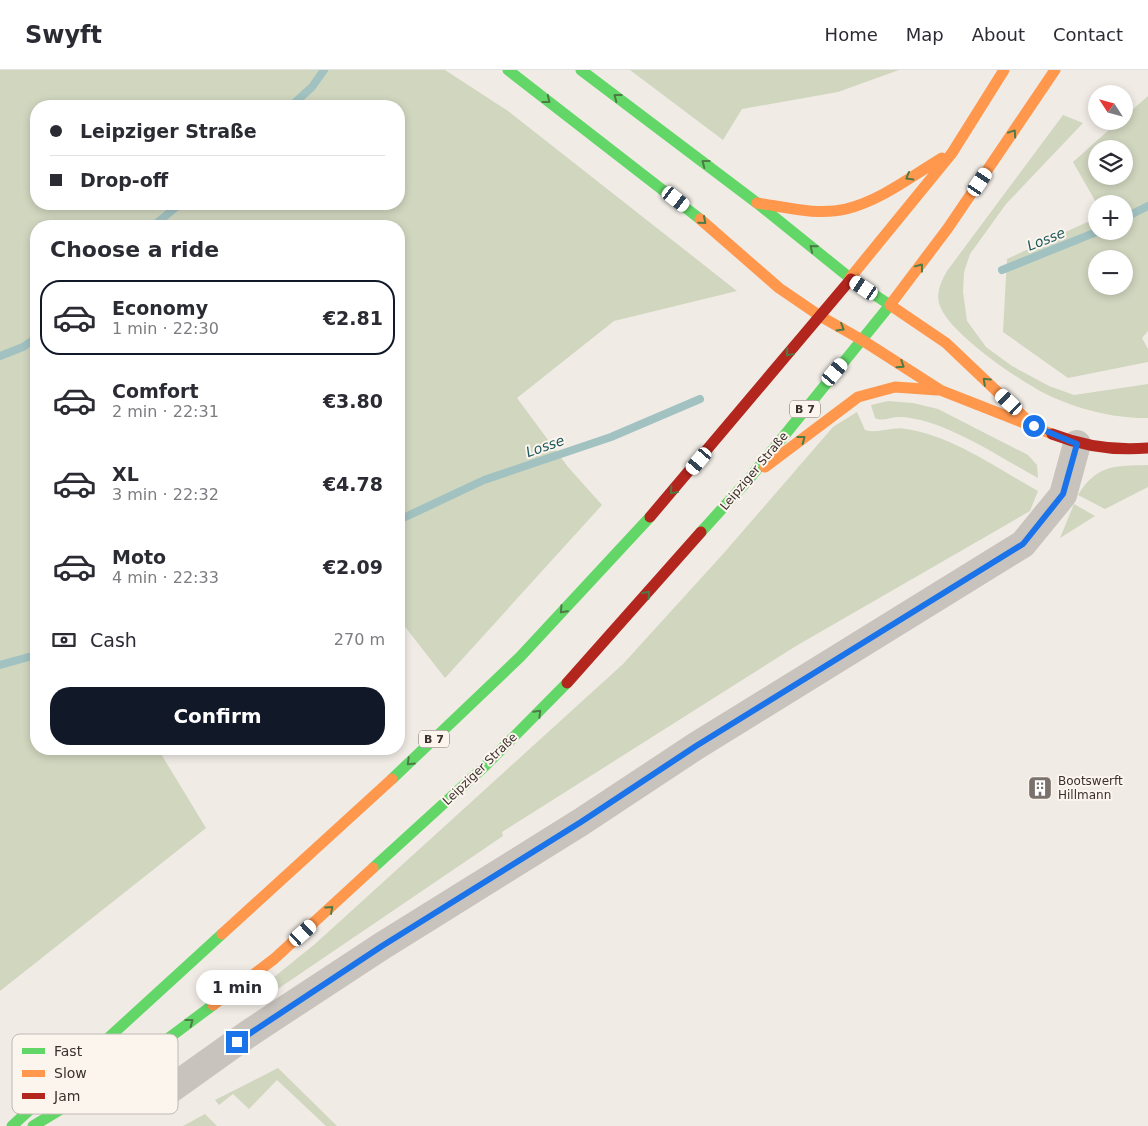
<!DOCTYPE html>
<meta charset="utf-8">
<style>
body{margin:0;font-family:"DejaVu Sans",sans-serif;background:#f2f2f3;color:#2b2b33;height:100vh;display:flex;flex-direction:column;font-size:19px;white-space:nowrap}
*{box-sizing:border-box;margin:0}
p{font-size:16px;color:#7c7c81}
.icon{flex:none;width:28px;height:28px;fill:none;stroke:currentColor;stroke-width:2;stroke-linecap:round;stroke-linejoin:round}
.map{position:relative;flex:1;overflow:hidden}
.panel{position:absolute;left:30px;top:150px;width:375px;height:535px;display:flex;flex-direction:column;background:#fff;border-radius:20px;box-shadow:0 2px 8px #0003}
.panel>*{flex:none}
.guide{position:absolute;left:30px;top:30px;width:375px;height:110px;border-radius:20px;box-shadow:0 2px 8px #0003;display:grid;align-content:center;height:110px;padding:0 20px;background:#fff}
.needle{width:32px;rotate:306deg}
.controls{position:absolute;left:1088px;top:15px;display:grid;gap:10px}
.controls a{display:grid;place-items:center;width:45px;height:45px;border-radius:50%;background:#fff;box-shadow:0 2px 8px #0003;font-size:25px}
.end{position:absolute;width:22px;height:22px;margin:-11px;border:6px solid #1a73e8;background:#fff;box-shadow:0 0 0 2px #fff}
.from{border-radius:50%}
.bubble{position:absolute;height:35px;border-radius:18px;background:#fff;box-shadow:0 2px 8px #0003;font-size:16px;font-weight:600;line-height:35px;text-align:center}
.car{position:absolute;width:15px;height:30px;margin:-15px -8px;border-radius:6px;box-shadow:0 0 4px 1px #0007;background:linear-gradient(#fff 24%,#345 0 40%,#fff 0 76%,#345 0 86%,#fff 0)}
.guide b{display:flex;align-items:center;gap:18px;height:48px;font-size:19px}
.guide b+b{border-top:1px solid #e1e1e2}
.guide i{width:12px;height:12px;background:#2b2b33}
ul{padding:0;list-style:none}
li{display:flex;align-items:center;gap:15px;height:75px;margin:0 10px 8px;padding:0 10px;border:2px solid transparent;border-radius:20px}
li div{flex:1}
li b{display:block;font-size:19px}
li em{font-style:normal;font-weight:600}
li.current{border-color:#111827}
li>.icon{width:45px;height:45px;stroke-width:1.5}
h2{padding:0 20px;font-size:22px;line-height:60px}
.pay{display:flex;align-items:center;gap:12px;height:55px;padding:0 20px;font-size:19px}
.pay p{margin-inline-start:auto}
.button{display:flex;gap:10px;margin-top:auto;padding:10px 20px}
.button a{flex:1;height:58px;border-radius:20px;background:#111827;color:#fff;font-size:20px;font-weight:600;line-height:58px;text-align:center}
header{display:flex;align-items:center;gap:30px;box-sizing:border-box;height:70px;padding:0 25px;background:#fff;border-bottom:1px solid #e1e1e2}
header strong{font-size:24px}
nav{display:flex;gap:28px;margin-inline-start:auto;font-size:18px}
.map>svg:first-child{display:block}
</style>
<header>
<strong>Swyft</strong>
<nav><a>Home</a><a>Map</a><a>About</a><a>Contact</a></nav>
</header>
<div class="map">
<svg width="1148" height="1056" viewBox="0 0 1148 1056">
<rect width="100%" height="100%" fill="#f0ebe5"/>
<path fill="#d1d6bf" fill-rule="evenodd" d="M 0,0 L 445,0 L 508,41 L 737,221 L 614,251 L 517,328 L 568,397 L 602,435 L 445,608 L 399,549 L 399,156 L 36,156 L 36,679 L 158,679 L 206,758 L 0,921 ZM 36,36 L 399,36 L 399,134 L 36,134 Z
M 630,0 L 899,0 L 838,22 L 742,39 L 723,70 Z
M 1148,26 L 1148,261 L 1142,268 L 1148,279 L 1148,292 L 1068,308 L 1003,262 L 1007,189 L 1096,148 L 1096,161 L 1124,161 L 1124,134 L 1097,134 L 1073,92 L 1119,51 L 1124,51 L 1124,47 ZM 1096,79 L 1124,79 L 1124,106 L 1096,106 ZM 1096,189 L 1124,189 L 1124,216 L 1096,216 Z
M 1063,45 L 1083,53 L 1006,134 L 970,184 L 964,202 L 963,222 L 967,251 L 986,277 L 1012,296 L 1049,316 L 1074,325 L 1148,314 L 1148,348 C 1116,349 1077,339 1048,325 C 1021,312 946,262 939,233 C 936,221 942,210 947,201 Z
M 888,331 L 913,333 L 938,339 L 1028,385 L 1037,395 L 1038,408 C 1005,390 964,363 928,352 C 918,349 908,347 898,347 C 890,347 883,352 875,348 L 871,335 Z
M 857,342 L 865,360 C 878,364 893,356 906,359 C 953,366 996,398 1038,421 L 1030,441 L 796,576 L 502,762 L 503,766 L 263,929 L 251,932 L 248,928 L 315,874 L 623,594 L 723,484 L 833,357 Z
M 1148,395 L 1148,417 L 1105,439 L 1078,425 C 1097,394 1115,396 1148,395 Z
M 1074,434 L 1095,446 L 1060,468 Z
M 278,998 L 337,1056 L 326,1056 L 277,1010 L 249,1039 L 233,1024 L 219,1035 L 215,1030 Z
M 205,1044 L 217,1056 L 183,1056 Z"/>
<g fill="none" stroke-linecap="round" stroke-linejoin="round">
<path stroke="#a1c2c1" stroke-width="8" d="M 291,36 L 312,17 L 324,0
M 1124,148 L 1148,136
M 153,156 L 180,134
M 1002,200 L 1099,161
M 0,286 L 23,277 L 36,268
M 399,450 L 484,410 L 611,367 L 700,329
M 0,595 L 36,585"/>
<path stroke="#c9c3be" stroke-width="28" d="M 168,1021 L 251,962 L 382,876 L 581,752 L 696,676 L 1023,474 L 1063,425 L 1077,374"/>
<path stroke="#63d668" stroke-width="11" d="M 508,0 L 700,149
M 581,0 L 757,133 L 850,208
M 701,462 L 749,409 L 890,235 L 861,216
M 392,709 L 520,587 L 650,447
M 373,798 L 485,696 L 567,613
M 12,1056 L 222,864
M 33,1056 L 126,1000 L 213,935"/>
<path stroke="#ff974d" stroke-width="11" d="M 757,133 C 786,137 817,146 846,139 C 880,131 912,106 942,88
M 700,149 L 779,218 L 820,246
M 850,208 L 952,83 L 1004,0
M 890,235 L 946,273 L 1024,347
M 890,235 L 948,158 L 1055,0
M 820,246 L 862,270
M 862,270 L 940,320 L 1052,364
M 765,397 L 858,327 L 895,317 L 937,320
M 222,864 L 392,709
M 213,935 L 274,889 L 373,798"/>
<path stroke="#b3261e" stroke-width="11" d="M 1052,364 C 1083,376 1115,381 1148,378
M 650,447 L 851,209 L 861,216
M 567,613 L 701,462"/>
</g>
<defs><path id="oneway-chevron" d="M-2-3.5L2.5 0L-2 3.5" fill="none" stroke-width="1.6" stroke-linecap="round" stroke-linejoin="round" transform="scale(1.25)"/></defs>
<g stroke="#4d7b46">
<use href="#oneway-chevron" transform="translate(617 27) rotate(-143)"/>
<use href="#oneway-chevron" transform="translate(547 30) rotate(38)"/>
<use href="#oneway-chevron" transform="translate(1013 63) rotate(-56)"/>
<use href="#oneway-chevron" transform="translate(705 93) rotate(-143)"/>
<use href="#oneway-chevron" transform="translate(909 107) rotate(150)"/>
<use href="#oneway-chevron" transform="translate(703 151) rotate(41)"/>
<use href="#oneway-chevron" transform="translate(813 178) rotate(-141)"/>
<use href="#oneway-chevron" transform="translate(920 197) rotate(-53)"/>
<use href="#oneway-chevron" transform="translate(841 258) rotate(31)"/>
<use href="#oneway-chevron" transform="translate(789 283) rotate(130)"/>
<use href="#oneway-chevron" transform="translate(901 295) rotate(33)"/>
<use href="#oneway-chevron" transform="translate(986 311) rotate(-137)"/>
<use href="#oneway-chevron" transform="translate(802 369) rotate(-37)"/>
<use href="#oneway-chevron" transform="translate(673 421) rotate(131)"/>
<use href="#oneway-chevron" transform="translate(647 524) rotate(-48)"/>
<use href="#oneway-chevron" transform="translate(563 540) rotate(133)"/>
<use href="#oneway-chevron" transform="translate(538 643) rotate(-45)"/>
<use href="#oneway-chevron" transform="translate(410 692) rotate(136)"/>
<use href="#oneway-chevron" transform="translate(330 839) rotate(-42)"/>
<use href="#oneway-chevron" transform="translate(190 952) rotate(-37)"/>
</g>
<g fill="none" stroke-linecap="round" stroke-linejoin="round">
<path stroke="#1a73e8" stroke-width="6" d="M 237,972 L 382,876 L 581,752 L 696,676 L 1023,474 L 1063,424 L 1077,374 L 1034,356"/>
</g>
<defs>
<symbol id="building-square" viewBox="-11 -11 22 22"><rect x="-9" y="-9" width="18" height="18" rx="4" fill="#7a716c" stroke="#fbf5ee"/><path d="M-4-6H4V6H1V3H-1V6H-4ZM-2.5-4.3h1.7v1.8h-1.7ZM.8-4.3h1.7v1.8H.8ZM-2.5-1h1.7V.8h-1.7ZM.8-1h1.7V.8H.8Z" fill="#fff"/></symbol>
</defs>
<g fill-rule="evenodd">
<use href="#building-square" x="1026" y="704" width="28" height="28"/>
</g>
<g text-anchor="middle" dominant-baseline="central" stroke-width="4" stroke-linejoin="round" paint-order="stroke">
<g fill="#fbf5ee" stroke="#756b66" stroke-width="1">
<rect x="790" y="330.5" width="30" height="17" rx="4"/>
<rect x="419" y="660.5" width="30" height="17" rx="4"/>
</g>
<g font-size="11" font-weight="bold" fill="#3b302b">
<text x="805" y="339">B 7</text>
<text x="434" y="669">B 7</text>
</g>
<g font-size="12" fill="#3b302b" stroke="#fbf5ee">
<text transform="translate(754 401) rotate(-50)">Leipziger Straße</text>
<text transform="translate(480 699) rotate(-44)">Leipziger Straße</text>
</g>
<g font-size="12" fill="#3b302b" stroke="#fbf5ee" text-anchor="start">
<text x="1058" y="711">Bootswerft<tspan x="1058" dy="14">Hillmann</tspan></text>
</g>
<g font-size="14" font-style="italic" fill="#1f5a5e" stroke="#fbf5ee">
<text transform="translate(1046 169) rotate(-22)">Losse</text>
<text transform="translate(545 376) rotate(-19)">Losse</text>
</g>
</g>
<rect x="12" y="964" width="166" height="80" rx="8" fill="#fbf5ee" stroke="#c1bab4" stroke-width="1"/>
<rect x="22" y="978" width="23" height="6" fill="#63d668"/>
<rect x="22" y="1000" width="23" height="7" fill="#ff974d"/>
<rect x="22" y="1023" width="23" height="6" fill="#b3261e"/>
<g font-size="14" fill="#3b302b">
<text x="54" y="986">Fast</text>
<text x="54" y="1008">Slow</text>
<text x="54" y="1031">Jam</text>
</g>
</svg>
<div class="controls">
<a><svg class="needle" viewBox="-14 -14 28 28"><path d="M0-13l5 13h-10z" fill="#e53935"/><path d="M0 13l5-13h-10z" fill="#7c7c81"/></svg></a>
<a><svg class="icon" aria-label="layers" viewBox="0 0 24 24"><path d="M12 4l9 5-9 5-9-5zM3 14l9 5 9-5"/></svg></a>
<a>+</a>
<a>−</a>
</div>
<i class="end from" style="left:1034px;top:356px"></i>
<i class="end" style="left:237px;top:972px"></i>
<div class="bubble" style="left:196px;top:900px;width:82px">1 min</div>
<i class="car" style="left:980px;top:112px;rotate:34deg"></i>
<i class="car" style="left:676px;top:129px;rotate:128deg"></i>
<i class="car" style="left:864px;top:218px;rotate:304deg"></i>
<i class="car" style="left:835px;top:302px;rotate:40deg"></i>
<i class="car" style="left:1009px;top:332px;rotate:313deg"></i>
<i class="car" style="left:699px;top:391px;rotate:220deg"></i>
<i class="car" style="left:303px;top:863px;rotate:48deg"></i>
<div class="guide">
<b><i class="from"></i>Leipziger Straße</b>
<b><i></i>Drop-off</b>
</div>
<section class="panel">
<h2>Choose a ride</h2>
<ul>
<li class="current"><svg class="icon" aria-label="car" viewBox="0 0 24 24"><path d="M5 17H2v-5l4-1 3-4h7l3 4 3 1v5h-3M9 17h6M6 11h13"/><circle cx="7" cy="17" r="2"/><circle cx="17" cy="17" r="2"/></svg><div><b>Economy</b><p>1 min · 22:30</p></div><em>€2.81</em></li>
<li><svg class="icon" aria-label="car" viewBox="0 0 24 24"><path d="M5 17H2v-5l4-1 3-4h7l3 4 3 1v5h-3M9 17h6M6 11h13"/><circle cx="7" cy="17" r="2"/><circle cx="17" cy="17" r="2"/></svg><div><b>Comfort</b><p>2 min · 22:31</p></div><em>€3.80</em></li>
<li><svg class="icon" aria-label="car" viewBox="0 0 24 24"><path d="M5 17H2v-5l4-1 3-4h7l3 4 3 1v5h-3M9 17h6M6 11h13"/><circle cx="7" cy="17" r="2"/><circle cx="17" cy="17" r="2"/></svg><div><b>XL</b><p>3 min · 22:32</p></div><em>€4.78</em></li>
<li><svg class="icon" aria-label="car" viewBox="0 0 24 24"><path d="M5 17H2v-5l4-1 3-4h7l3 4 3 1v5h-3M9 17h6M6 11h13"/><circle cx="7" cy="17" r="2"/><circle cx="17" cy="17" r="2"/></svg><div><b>Moto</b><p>4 min · 22:33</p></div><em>€2.09</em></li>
</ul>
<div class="pay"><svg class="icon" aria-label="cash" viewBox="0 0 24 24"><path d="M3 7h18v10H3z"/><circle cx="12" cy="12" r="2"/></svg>Cash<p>270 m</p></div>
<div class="button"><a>Confirm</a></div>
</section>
</div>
